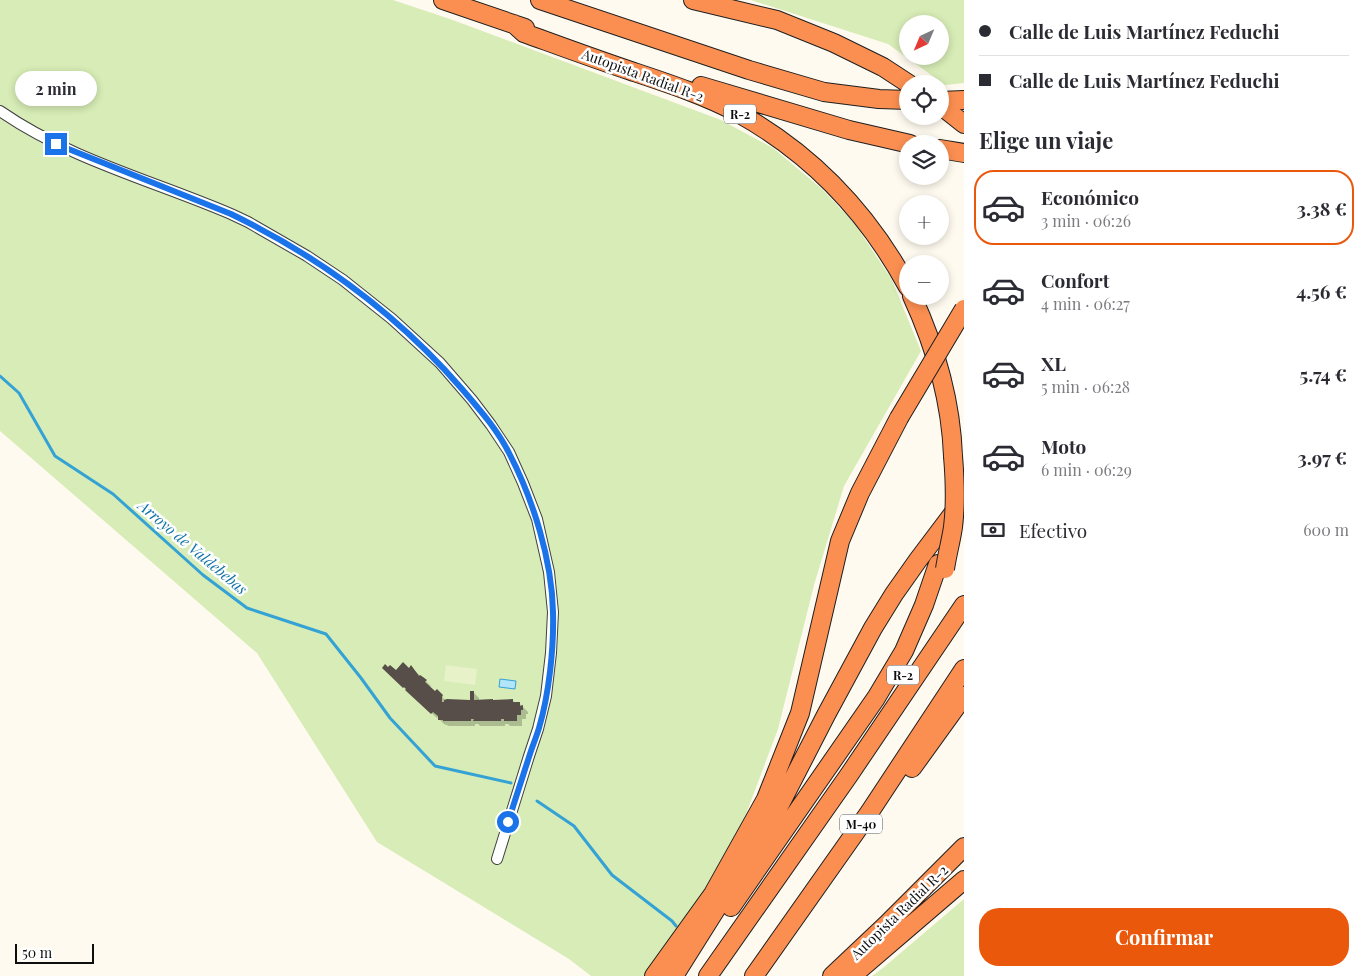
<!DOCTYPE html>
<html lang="es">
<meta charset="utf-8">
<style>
body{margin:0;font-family:"Playfair Display",serif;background:#f7f7f7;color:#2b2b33;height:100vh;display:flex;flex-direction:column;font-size:19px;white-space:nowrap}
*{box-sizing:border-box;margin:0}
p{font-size:16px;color:#7c7c81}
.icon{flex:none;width:28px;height:28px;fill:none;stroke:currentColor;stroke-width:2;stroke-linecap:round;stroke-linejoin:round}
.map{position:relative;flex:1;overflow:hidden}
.drawer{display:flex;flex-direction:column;background:#fff;width:400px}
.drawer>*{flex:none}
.guide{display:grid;align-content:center;height:110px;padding:0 15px;background:#fff}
.needle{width:32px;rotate:224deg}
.tools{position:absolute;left:899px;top:15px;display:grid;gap:10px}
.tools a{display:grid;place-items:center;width:50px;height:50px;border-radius:50%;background:#fff;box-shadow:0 2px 8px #0003;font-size:25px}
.scale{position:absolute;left:15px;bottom:12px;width:79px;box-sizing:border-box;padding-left:5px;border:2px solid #0e0e0e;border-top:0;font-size:14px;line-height:18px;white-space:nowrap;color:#0e0e0e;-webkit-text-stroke:4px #fff;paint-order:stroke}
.end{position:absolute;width:22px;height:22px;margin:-11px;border:6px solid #1a73e8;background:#fff;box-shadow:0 0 0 2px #fff}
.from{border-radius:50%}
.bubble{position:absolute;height:35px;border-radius:18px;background:#fff;box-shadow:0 2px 8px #0003;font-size:16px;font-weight:700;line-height:35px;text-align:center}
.guide b{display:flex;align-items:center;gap:18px;height:48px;font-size:19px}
.guide b+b{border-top:1px solid #e1e1e2}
.guide i{width:12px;height:12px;background:#2b2b33}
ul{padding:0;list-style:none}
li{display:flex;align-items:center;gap:15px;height:75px;margin:0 10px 8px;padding:0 5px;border:2px solid transparent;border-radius:20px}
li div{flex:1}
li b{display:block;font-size:19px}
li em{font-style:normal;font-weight:700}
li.selected{border-color:#ea580c}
li>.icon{width:45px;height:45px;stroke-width:1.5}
h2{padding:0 15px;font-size:22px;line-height:60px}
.pay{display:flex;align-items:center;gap:12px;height:55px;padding:0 15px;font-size:19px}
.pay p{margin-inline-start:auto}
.cta{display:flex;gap:10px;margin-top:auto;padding:10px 15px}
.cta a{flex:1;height:58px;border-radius:20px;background:#ea580c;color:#fff;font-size:20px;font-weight:700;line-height:58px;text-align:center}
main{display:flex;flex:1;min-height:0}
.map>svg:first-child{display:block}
</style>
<main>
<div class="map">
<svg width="964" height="976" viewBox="0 0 964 976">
<rect width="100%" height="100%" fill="#fffaef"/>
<path fill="#d7ecb6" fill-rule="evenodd" d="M 0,0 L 393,0 L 450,19 L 721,120 L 773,148 L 822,189 L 854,223 L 891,278 L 921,351 L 844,486 L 814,585 L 778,729 L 746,814 L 696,909 L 647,976 L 591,976 L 569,959 L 377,842 L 257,653 L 0,431 Z
M 751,0 L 964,0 L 964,83 L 945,85 L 888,44 ZM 908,24 L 940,24 L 940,56 L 908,56 Z
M 964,899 L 964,976 L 872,976 L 883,968 Z"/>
<path fill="#e8f2c9" d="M 446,665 L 477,669 L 475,685 L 444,681 Z"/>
<path fill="#b1e5f9" stroke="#34a2d4" d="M 500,679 L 516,681 L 515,689 L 499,687 Z"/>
<path fill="#0003" d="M 411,667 L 431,686 L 429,688 L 435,693 L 437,691 L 446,701 L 471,701 L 474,693 L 479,698 L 479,701 L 512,700 L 516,704 L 520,704 L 528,712 L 528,714 L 526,714 L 526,719 L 522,719 L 522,726 L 510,726 L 508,724 L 505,724 L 505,726 L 480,726 L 478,724 L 475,724 L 475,726 L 449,726 L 444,724 L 439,719 L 439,716 L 437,718 L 388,673 L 409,670 Z"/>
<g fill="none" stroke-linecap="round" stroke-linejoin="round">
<path stroke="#34a2d4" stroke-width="3" d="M 0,376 L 19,393 L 55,456 L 113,494 L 203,575 L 247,608 L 326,634 L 361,678 L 390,718 L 435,766 L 511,783
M 537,801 L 574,826 L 612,875 L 672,921 L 676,926"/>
</g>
<path fill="#574e4a" d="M 403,662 L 409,668 L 411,665 L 419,676 L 420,675 L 423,677 L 427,680 L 425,682 L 435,691 L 437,689 L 443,695 L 442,697 L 442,702 L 444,702 L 444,700 L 447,699 L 470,700 L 470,691 L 474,691 L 474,700 L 493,699 L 493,702 L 493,700 L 513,699 L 513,702 L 520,702 L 520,706 L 523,705 L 523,710 L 521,710 L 521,715 L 517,715 L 517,721 L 504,721 L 504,719 L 501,719 L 501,721 L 473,721 L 474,719 L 471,719 L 471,721 L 443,721 L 443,720 L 438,720 L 438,716 L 433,712 L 431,714 L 405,690 L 406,689 L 404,687 L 403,688 L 382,668 L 385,664 L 388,667 L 390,665 L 396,670 Z"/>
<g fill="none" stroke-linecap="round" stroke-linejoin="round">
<defs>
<path id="minor" d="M 0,111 C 69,159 154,181 231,214 L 248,222 L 307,256 L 343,280 L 392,319 L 440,363 L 472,400 L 491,425 L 509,452 L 523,483 L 537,519 L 549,572 L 553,612 L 551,653 L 546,696 L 538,729 L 529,756 L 497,859"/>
<path id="motorway" d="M 443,0 L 525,28
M 540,0 L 749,70 L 824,92 L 879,99 L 908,100
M 693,0 L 777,20 L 834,43 L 883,67 L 909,84
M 514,24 L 524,33 C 560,46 595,59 631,71 C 667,83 704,95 738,113 C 812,154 868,213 908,287
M 701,86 L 849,130 L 910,144
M 940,101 L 964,100
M 940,105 L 964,124
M 940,149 L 964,153
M 912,296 C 935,346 951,401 953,456
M 912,768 L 964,696
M 731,907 L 876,698 L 904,651 L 924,605 L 938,564
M 654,976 L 713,894 L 766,799 L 800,713 L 840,541 L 860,493 L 899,418
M 674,976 L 772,820 L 826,715 L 873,628 L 894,594 L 918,560 L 964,499
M 708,976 L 849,775 L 964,605
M 754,976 L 869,813 L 964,669
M 832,976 L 886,925 L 964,847
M 852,976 L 964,880"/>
</defs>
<use href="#minor" stroke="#414141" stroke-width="12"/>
<use href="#motorway" stroke="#1f1f1f" stroke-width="20"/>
<use href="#minor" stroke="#fff" stroke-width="10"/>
<use href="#motorway" stroke="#fb8f51" stroke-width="18"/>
<defs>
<path id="motorway-bridge" d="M 899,418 L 964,309
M 945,569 C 947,555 951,541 953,527 C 956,503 955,480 953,456"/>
</defs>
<use href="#motorway-bridge" stroke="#1f1f1f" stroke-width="20" stroke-linecap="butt"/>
<use href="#motorway-bridge" stroke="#fb8f51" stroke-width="18"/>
</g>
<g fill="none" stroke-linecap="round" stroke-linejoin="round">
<path stroke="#1a73e8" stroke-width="6" d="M 56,144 L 231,214 C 318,256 398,315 462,389 C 479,409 497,429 509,453 C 533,499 552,560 553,612 C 554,648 549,694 539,728 C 536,738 532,747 529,757 C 522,778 515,800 508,822"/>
</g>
<g text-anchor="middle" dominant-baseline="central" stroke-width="5" stroke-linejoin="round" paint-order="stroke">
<g fill="#fff" stroke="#565656" stroke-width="1">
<rect x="724" y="104.5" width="32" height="19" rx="4"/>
<rect x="887" y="665.5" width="32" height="19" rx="4"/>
<rect x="840" y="814.5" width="42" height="19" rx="4"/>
</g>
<g font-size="12" font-weight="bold" fill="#0e0e0e">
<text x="740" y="114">R-2</text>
<text x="903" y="675">R-2</text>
<text x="861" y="824">M-40</text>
</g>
<g font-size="14" fill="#0e0e0e" stroke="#fff">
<text transform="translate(643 75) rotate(20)">Autopista Radial R-2</text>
<text transform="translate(899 912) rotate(-44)">Autopista Radial R-2</text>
</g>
<g font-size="15" font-style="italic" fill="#1172a6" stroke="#fff">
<text transform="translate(193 547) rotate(40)">Arroyo de Valdebebas</text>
</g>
</g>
</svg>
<div class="tools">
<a><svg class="needle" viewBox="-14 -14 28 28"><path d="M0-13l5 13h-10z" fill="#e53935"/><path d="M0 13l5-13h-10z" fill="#7c7c81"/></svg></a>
<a><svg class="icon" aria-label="locate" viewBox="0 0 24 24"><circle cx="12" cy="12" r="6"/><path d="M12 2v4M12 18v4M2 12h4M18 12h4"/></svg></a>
<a><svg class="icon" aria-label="layers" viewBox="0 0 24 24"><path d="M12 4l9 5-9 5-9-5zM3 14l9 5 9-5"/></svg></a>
<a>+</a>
<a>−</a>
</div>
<div class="scale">50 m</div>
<i class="end from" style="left:508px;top:822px"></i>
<i class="end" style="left:56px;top:144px"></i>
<div class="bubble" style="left:15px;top:71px;width:82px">2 min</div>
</div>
<section class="drawer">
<div class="guide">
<b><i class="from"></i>Calle de Luis Martínez Feduchi</b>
<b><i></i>Calle de Luis Martínez Feduchi</b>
</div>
<h2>Elige un viaje</h2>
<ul>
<li class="selected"><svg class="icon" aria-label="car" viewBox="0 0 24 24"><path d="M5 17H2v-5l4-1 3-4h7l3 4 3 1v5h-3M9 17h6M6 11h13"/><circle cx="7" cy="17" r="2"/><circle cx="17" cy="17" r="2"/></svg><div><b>Económico</b><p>3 min · 06:26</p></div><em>3.38 €</em></li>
<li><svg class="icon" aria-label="car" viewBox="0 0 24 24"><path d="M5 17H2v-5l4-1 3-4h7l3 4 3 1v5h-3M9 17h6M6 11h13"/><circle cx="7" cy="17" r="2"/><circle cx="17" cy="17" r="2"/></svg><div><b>Confort</b><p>4 min · 06:27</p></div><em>4.56 €</em></li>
<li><svg class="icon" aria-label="car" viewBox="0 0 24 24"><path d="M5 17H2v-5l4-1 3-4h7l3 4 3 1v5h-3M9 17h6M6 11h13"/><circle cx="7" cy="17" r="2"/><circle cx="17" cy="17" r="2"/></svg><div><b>XL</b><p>5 min · 06:28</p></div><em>5.74 €</em></li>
<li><svg class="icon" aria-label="car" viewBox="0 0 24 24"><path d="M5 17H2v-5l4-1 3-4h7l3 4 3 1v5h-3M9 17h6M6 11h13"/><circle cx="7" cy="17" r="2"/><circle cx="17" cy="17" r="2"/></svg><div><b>Moto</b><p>6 min · 06:29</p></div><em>3.97 €</em></li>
</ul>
<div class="pay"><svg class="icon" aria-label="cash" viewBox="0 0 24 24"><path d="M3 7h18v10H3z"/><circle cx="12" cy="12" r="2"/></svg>Efectivo<p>600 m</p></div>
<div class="cta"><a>Confirmar</a></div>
</section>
</main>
